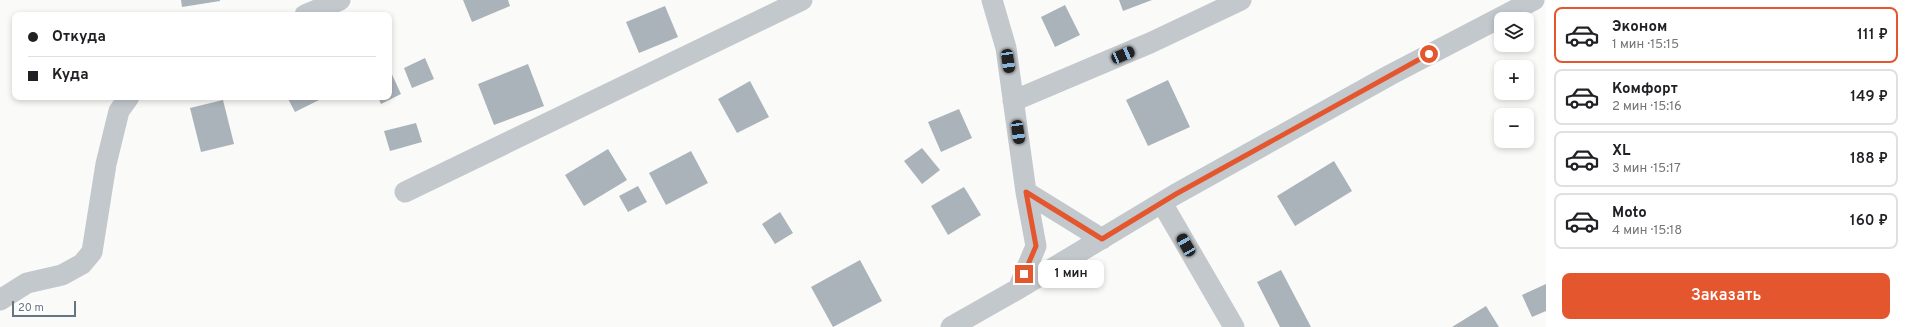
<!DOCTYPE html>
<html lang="ru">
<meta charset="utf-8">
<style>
body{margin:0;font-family:Overpass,sans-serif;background:#f6f6f6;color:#202124;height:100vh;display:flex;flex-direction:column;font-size:15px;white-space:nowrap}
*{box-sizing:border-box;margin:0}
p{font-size:13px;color:#757577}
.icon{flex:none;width:22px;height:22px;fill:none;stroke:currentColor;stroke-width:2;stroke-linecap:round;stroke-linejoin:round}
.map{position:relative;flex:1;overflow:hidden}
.sheet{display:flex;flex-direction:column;background:#fff;width:360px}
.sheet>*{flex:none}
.top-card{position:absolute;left:12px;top:12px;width:380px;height:88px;border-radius:8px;box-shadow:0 2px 6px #0003;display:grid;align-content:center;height:88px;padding:0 16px;background:#fff}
.controls{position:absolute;left:1494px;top:12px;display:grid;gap:8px}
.controls a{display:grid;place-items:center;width:40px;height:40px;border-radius:8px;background:#fff;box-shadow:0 2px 6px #0003;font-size:20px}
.scale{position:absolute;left:12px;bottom:10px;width:64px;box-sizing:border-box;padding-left:4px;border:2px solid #657683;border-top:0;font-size:11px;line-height:14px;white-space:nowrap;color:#657683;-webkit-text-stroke:3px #fff;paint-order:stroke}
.end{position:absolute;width:18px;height:18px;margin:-9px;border:5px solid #e4572e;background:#fff;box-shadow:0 0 0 2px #fff}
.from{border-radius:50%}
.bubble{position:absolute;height:28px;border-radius:8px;background:#fff;box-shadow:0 2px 6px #0003;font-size:13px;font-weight:600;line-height:28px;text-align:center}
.car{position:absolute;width:12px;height:24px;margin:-12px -6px;border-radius:5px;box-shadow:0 0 3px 1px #0007;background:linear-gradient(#222 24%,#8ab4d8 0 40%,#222 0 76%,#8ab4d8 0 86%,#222 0)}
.top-card b{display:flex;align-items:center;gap:14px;height:38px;font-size:15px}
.top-card b+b{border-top:1px solid #e0e0e0}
.top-card i{width:10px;height:10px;background:#202124}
ul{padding:7px 0 0;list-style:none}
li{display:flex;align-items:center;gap:12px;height:56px;margin:0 8px 6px;padding:0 8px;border:2px solid #e0e0e0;border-radius:8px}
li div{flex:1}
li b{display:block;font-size:15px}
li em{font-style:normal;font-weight:600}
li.on{border-color:#e4572e}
li>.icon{width:36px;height:36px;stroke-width:1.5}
.cta{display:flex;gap:8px;margin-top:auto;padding:8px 16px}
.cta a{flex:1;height:46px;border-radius:8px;background:#e4572e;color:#fff;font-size:16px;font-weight:600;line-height:46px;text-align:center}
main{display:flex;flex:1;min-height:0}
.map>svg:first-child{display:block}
</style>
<main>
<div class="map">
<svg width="1546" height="327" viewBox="0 0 1546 327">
<rect width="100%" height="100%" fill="#fafaf8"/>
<path fill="#aab3b9" d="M 181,0 L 220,0 L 220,1 L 182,7 Z
M 463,0 L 508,0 L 510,6 L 472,22 Z
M 1119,0 L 1152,0 L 1123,11 Z
M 1065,5 L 1080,35 L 1055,47 L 1041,17 Z
M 665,6 L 678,37 L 639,53 L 626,22 Z
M 425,58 L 434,79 L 412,88 L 404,68 Z
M 528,64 L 544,106 L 494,125 L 478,84 Z
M 389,68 L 401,94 L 381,104 L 378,97 L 389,97 Z
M 1168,80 L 1190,127 L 1148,146 L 1126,100 Z
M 750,81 L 769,117 L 737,133 L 718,99 Z
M 287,97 L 325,97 L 295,112 Z
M 223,100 L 234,144 L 201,152 L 190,108 Z
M 959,109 L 972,138 L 941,152 L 928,122 Z
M 416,123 L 422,142 L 390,151 L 384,131 Z
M 922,148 L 940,170 L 922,184 L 904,161 Z
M 608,149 L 627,180 L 584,206 L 565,175 Z
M 691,151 L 708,183 L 666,205 L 649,173 Z
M 1334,161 L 1352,191 L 1295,226 L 1277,196 Z
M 638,186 L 647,202 L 628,212 L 619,196 Z
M 964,187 L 981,215 L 948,235 L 931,206 Z
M 780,212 L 793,233 L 775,244 L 762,224 Z
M 860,260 L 882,301 L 833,327 L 811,287 Z
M 1281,270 L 1311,327 L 1280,327 L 1257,282 Z
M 1546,284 L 1546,311 L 1532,317 L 1522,295 Z
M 1486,306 L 1499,327 L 1452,327 Z"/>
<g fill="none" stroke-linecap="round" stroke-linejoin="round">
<path stroke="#c3c8cc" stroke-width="21" d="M 305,15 L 340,0
M 1013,101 L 1150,43 L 1241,0
M 405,192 L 802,0
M 1026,192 L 1102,239
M 1162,203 L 1234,327
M 1018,289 L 1176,194 L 1390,75 L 1534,0
M 0,300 L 27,283 L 62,275 L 82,264 L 92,252 L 106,164 L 119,111 L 129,97
M 951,327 L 1018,289 L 1036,246 L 1026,192 L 1006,48 L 992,0"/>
</g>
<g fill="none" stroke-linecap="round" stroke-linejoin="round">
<path stroke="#e4572e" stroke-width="5" d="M 1024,274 L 1036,246 L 1026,192 L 1102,239 L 1176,194 L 1429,54"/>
</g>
</svg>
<div class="controls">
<a><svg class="icon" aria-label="layers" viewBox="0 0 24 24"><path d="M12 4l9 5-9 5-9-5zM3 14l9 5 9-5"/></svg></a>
<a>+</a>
<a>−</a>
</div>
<div class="scale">20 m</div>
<i class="end from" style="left:1429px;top:54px"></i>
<i class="end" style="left:1024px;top:274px"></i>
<div class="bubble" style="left:1038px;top:260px;width:66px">1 мин</div>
<i class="car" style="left:1123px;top:55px;rotate:67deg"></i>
<i class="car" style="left:1008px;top:61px;rotate:172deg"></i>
<i class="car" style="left:1018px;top:132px;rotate:172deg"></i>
<i class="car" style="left:1186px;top:245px;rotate:330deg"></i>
<div class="top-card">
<b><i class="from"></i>Откуда</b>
<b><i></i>Куда</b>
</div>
</div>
<section class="sheet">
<ul>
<li class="on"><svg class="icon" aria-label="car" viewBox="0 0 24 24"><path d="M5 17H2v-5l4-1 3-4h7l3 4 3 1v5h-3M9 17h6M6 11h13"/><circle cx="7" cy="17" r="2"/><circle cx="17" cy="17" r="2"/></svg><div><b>Эконом</b><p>1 мин · 15:15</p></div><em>111 ₽</em></li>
<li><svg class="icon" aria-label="car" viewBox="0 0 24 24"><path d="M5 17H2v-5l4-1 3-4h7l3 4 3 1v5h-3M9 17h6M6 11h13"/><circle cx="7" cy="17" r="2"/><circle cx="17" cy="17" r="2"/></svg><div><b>Комфорт</b><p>2 мин · 15:16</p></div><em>149 ₽</em></li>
<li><svg class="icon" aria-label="car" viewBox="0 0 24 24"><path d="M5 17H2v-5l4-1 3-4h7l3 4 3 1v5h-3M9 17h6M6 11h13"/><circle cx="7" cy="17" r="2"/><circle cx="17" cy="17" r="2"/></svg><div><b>XL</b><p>3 мин · 15:17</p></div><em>188 ₽</em></li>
<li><svg class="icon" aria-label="car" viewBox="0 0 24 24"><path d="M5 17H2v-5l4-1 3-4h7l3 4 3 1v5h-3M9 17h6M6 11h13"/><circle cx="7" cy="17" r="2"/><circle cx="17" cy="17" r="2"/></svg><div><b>Moto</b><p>4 мин · 15:18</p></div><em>160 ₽</em></li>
</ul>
<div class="cta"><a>Заказать</a></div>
</section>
</main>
